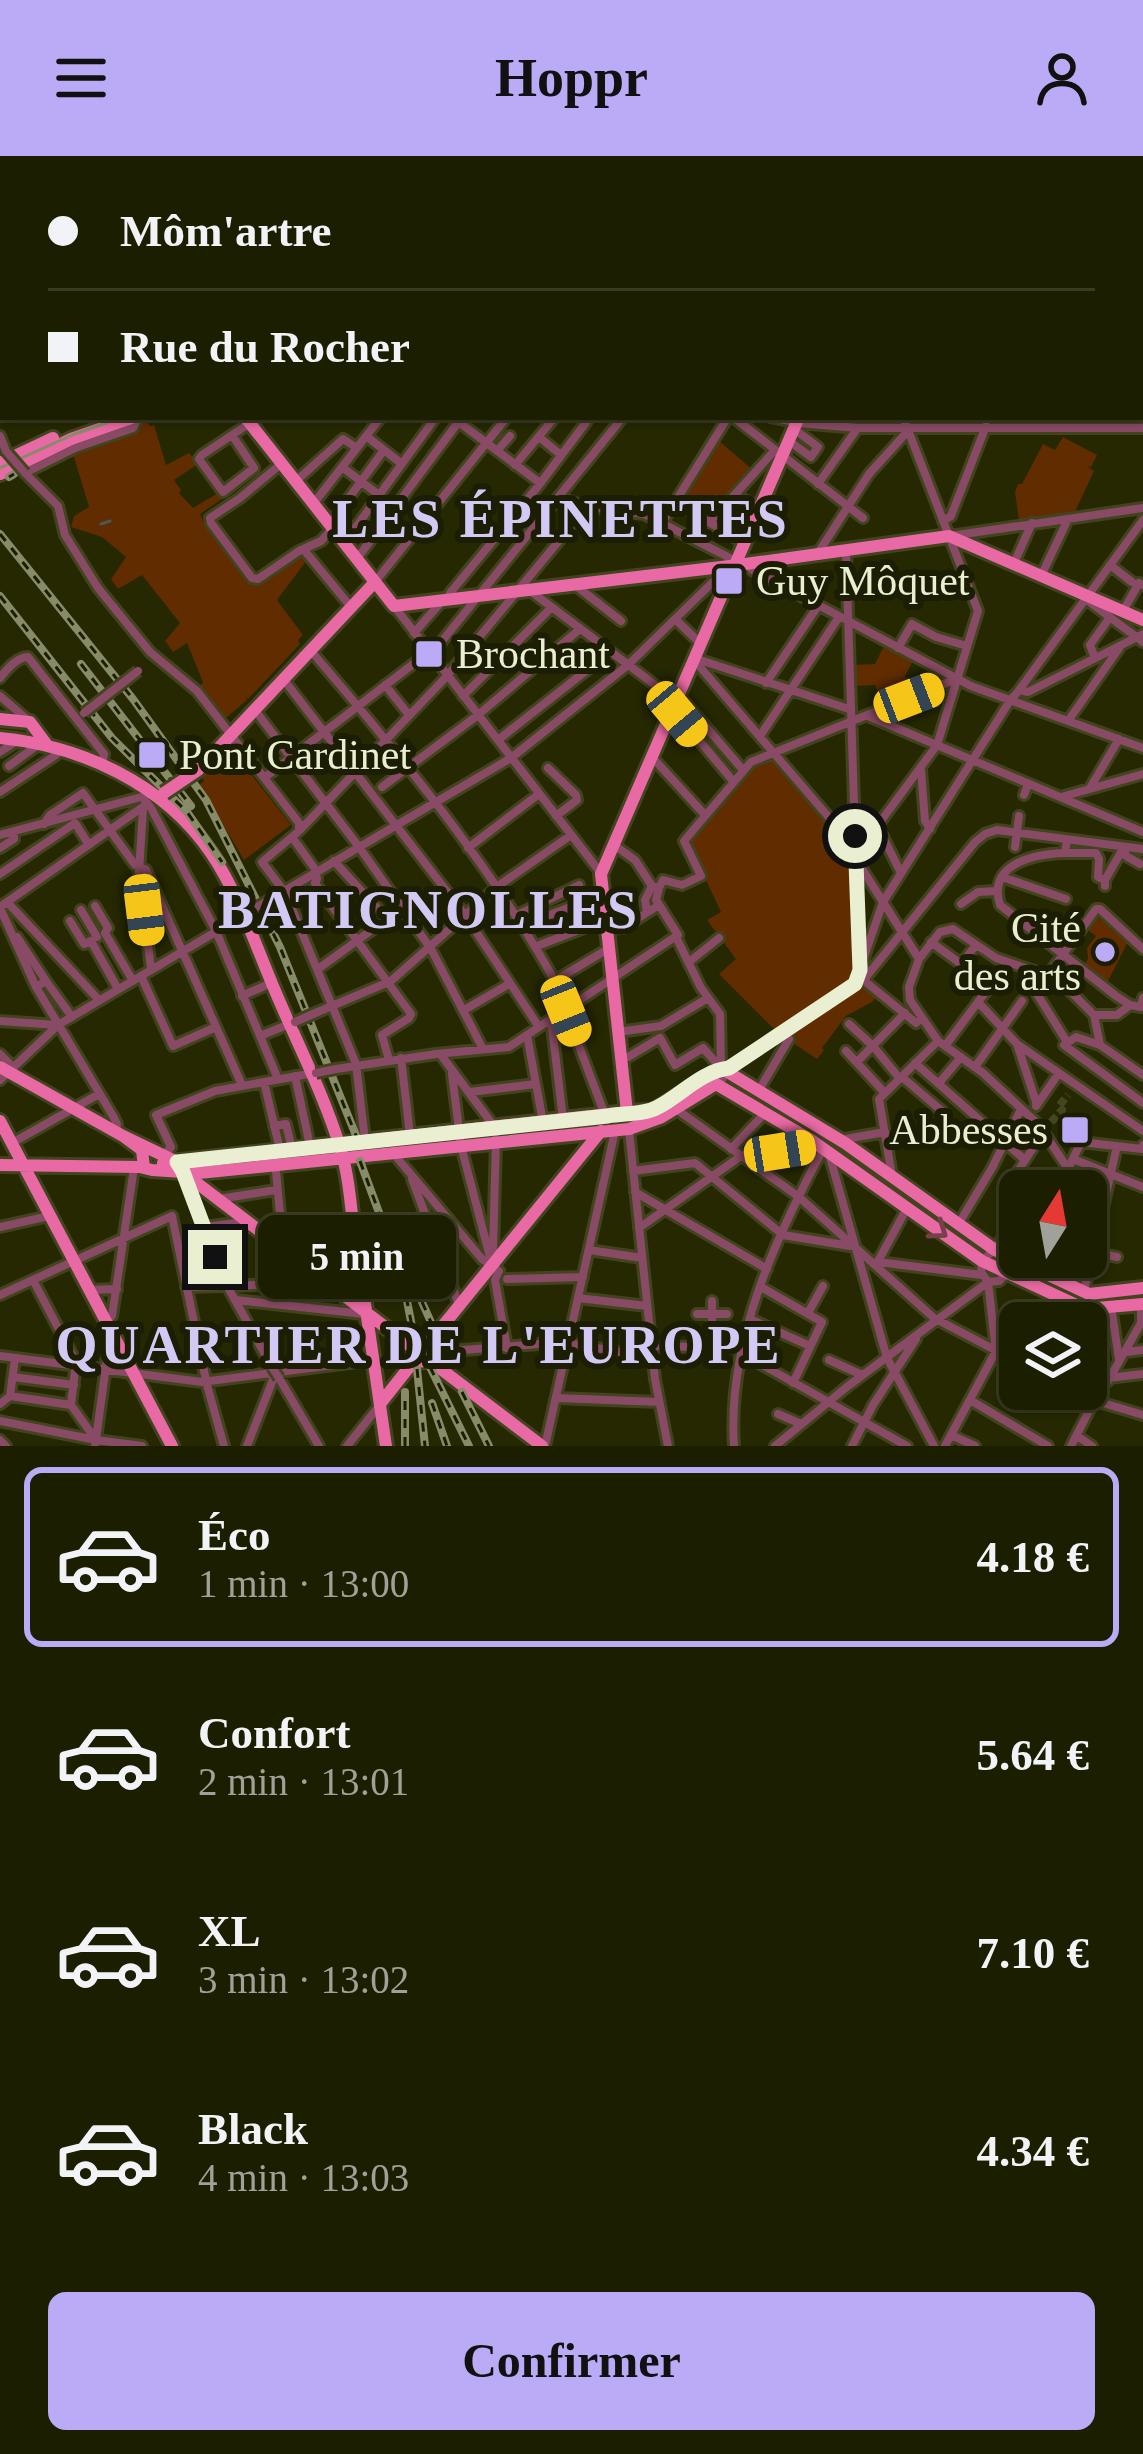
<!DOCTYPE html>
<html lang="fr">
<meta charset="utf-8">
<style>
body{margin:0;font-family:"Times New Roman",serif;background:#25270a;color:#f1f3f6;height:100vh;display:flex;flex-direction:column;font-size:45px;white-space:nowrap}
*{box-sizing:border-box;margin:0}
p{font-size:39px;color:#a0a299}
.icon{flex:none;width:66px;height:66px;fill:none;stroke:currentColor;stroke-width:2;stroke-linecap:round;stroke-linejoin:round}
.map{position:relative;height:1290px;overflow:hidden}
.details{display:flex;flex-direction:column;background:#1c1e00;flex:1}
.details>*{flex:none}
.hud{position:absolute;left:0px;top:0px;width:1143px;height:264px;box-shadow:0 3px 9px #0004,0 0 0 3px #3a3c22;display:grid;align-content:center;height:264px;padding:0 48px;background:#1c1e00}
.needle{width:78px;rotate:11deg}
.buttons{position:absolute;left:999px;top:1014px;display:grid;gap:24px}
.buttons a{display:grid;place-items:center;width:108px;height:108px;border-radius:18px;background:#1c1e00;box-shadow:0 3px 9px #0004,0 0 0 3px #3a3c22;font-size:60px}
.end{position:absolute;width:54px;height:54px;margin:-27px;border:15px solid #ebefd2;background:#111;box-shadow:0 0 0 6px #111}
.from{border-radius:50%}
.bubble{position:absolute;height:84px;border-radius:18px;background:#1c1e00;box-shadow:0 3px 9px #0004,0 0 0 3px #3a3c22;font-size:39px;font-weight:800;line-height:84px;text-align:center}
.car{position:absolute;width:36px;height:72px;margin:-36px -18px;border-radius:15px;box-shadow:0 0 9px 3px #0007;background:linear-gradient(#f5c518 24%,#345 0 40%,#f5c518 0 76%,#345 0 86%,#f5c518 0)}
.hud b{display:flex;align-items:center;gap:42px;height:114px;font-size:45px}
.hud b+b{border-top:3px solid #3a3c22}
.hud i{width:30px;height:30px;background:#f1f3f6}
ul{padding:21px 0 0;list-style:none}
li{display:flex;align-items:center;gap:36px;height:180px;margin:0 24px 18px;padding:0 24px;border:6px solid transparent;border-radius:18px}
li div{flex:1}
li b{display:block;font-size:45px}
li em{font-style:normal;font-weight:800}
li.selected{border-color:#bbaaf6}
li>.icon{width:108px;height:108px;stroke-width:1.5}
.button{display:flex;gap:24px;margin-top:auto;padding:24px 48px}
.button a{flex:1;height:138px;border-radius:18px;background:#bbaaf6;color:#111;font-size:48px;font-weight:800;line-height:138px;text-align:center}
header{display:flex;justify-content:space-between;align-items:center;height:156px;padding:0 48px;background:#bbaaf6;color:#111;font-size:54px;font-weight:800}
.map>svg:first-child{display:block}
</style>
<header><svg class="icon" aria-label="menu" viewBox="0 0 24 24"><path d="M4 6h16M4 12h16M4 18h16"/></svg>Hoppr<svg class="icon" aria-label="person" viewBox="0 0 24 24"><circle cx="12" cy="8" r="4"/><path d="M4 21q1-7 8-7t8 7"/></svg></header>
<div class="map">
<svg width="1143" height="1290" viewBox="0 0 1143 1290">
<rect width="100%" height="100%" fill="#252800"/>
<path fill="#602c00" d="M 146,263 L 150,270 L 154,269 L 166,309 L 189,297 L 198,308 L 174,324 L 181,334 L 179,337 L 193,352 L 218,337 L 222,343 L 200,358 L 204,367 L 254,426 L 301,397 L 307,404 L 277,444 L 303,479 L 298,484 L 300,488 L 248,543 L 245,540 L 247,544 L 226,562 L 200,531 L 203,526 L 187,487 L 173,496 L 165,485 L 180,467 L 142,419 L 118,433 L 111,423 L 126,401 L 102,381 L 71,371 L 74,360 L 89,351 L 73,298 L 141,273 L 142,265 Z
M 1063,281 L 1097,299 L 1091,311 L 1087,310 L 1094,315 L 1074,358 L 1019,365 L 1015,336 L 1018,328 L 1022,328 L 1043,288 L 1055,294 Z
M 719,285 L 753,314 L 710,361 L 681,341 L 716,286 Z
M 885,488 L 914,503 L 905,520 L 912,537 L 883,549 L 875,529 L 854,530 L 853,509 L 875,508 Z
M 228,589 L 291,669 L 244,704 L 199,629 L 204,625 L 201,618 L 212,606 L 218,610 L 220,607 L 215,602 Z
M 773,599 L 853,692 L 857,811 L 852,825 L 857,832 L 866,831 L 877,840 L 872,846 L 846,860 L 822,892 L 824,894 L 817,903 L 779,878 L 719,818 L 736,803 L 707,764 L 721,756 L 688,686 L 751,610 Z
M 1095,760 L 1130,782 L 1106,829 L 1082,812 L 1088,803 L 1087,792 L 1096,780 L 1086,773 Z"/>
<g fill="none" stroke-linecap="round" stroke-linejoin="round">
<path stroke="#4b5855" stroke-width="3" d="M 101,368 L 110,365"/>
<path stroke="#434620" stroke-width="8" stroke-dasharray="8 4" stroke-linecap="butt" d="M 1043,975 L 1062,954 L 1058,951 L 1068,939"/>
<defs>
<path id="minor" d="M 18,0 L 19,3
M 93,0 L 95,3
M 1123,0 L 1123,3
M 613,3 L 613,0
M 865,3 L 866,0
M 0,25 L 3,24
M 1140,48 L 1143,48
M 1140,80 L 1143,97
M 1140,114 L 1143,115
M 0,123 L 3,122
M 1140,136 L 1143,133
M 1140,168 L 1143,168
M 1140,219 L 1143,220
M 0,253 L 3,251
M 138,261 L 133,272 L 75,292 L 25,317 L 58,350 L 65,379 L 98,432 L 150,496 L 197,535 L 299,667 L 299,675 L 262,706 L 286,738 L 356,908 L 365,984
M 452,261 L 540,327
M 733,261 L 863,362
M 770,261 L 799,267 L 858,272 L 1143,272
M 844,261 L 1143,262
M 232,279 L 254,312 L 223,336 L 199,303 L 202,299 L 250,267
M 0,280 L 6,295
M 366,280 L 402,308
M 539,281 L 561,299
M 789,285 L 811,301 L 818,291 L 794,273
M 497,295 L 510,280
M 281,308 L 240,342 L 210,362 L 211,367 L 252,422 L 258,423 L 299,395 L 321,385 L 332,373
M 515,309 L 555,261
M 342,311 L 379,339
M 296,325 L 343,283 L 357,292
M 818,328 L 857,273
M 734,340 L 760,351
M 559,341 L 583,350 L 644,358 L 730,402 L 734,408
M 675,346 L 744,387
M 314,347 L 381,261
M 730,362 L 745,344
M 943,365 L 951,360 L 986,270
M 710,366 L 775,294
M 662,367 L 728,261
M 329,369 L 384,294
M 950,380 L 1143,352
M 345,386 L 436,261
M 304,394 L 351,451
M 846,395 L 859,805
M 818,397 L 869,318 L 907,276
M 356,404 L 462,261
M 1014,407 L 1032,367
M 748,409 L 752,414 L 971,530 L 1143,592
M 1110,409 L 1132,426
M 1041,420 L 1068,363
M 375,426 L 507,261
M 575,429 L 621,465
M 529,434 L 675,544
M 449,443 L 450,437 L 539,329 L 590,261
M 1087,444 L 1143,486
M 394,450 L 600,716
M 1123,455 L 1139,427 L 1143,429
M 675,463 L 700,487
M 414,477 L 442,445
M 898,492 L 912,468 L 936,481 L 967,490
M 311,495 C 406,606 501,721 569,851
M 1095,502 L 1090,489 L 1108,464
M 697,503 L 849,553
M 694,504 L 856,693 L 861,692 L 937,589 L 978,455 L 903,261
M 0,522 C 7,513 17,501 28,501 L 104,598 L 102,609
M 284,524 L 465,759 L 539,871
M 766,527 L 818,450
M 385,529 L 409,559
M 1020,534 L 1028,536 L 1143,478
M 0,540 L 30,566
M 463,540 L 551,452
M 677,540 L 683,544 L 743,614
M 254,553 L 359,691 L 431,793 L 483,893
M 673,553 L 733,625
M 868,560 L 1143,676
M 1068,565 L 1120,491
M 760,580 L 839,461
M 498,584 L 610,496
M 0,596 L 17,585
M 651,600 L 705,659
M 9,610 L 39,588
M 548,612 L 576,639 L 577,644 L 556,660
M 921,614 L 925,665 L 930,673
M 264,622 L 425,499 L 434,495 L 623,261
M 382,631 L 478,559 L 580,473
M 1090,632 L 1119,583
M 0,636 L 56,599 L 58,592
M 1024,639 L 1028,628
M 1061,641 L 1143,618
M 143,642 L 151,652 L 216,775 L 278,923
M 143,653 L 139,716 L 151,813
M 44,668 L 50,659 L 83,637 L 135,709 L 146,714 L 242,929
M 878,671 L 901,717
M 300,674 L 447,520 L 587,351
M 0,679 L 145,640
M 292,681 L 315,713 L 317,723 L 315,727
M 1067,684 L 1065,697 C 1033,698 987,708 1000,749 L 1116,840 L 1130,849 L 1141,851 L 1143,842
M 614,689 L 635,704 L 652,730 L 659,732
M 1015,691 L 1019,660
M 0,692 L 14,683 L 14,676
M 468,692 L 539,638
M 1124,692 L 1126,700 L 1140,708
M 1065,697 L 1096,697 L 1099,703 L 1098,721 L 1105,724
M 334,705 L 387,763
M 859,708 L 919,803
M 0,718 L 75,667 L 89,689
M 1002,721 L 1066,743
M 315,727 L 411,858 L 409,862 L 382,879 L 389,904
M 1105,730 L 1105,724 L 1124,691
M 659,732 L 663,724 L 682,729 L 701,720 L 684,685 L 751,606 L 956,523
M 269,744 L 511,602 L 628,509 L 719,420 L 719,411
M 8,747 L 99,844
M 961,748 L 978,736 L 996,735
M 95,750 L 108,772 L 105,777 L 133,825
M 0,751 L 147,648
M 0,752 L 36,831 L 113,960 L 117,968 L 116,976
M 81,754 L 97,781
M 647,756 L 645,744 L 652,730
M 517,759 L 579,729
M 547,760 L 602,739
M 70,765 L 84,788 L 91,785
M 607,773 L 623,772 L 659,749
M 17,781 L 46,825
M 676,781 L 701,832 L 720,858 L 721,911
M 91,785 L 118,833
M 931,786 L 961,808 L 976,789
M 537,790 L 605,764
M 689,806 L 719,782
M 318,813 L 402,752
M 1048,819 L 1096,753 L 1100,753 L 1143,793
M 141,820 L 173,890 L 216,871
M 862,820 L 867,827 L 916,867 L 922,862
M 866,821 L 863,804 L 883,746 L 1011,543 L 1017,537 L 1143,364
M 556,824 L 608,793
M 36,831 L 46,825 L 72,861
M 1037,838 L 1067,886
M 242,840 L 271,827
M 978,846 L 1017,888 L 1037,949
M 565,853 L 605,959
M 464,854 L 509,828
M 313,858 L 391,825 L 498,730 L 571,679
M 1094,859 L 1058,823 L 996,802 L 953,773 L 940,776 L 919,803 L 909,831 L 910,844 L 938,885 L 983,917 L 1039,969 L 1068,1013 L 1104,1046
M 1094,859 L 1117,859 L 1130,849
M 1094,859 L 1100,889
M 551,863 L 563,963
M 0,865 L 57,869
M 849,868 L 873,890 L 900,923
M 618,876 L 661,870 L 708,842
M 527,879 L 543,966
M 260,880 L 292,867
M 1017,888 L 1143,975
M 945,890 L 1005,810
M 846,895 L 885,937
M 0,898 L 14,912
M 441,899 L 493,969
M 620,901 L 628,901 L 660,882 L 675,909 L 703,892 L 720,911
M 401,902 L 410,979
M 857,906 L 905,857
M 915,907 L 1025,1004
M 975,911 L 1022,845
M 336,913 L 436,898 L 509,891 L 678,779 L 656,744 L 659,732
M 452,918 L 461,990 L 492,1109
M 1143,919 L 1100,889 L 1076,881 L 1064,889 L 1143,947
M 295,920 L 310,990
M 902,921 L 943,956
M 0,924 L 58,869 L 246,758
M 264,926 L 280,994
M 716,927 L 721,925 L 729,912 L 866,821 L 975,686 L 985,678 L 997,674 L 1143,693
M 939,927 L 961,901
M 759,934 L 789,883
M 470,936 L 536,928
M 1036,950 L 1059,917
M 676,953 L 799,1041 L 934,1162 L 1020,1207
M 274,970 L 286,968 L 292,993
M 629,974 L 655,1223 L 668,1290
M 840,984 L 885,976
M 12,987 L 99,938
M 1033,992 L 1016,1018 L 1037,1031 L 1034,1035
M 731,993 L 764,958
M 274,995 L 282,1078
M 393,997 L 482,1103 L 499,1115 L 495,1124 L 507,1192
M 829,998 L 887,1202 L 934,1290
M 164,999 L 171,991 L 156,959 L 215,935 L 314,917
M 1073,1003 L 1143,1031
M 1068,1013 L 1081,986 L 1142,993 L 1143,989
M 633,1015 L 695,1007 L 783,1079 L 850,1090
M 184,1017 L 225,1126 L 272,1211
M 892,1020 L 879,943 L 938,885
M 1042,1021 L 1037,1031 L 1043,1035
M 412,1023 L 459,1149
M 635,1036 L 767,1113
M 219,1043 L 276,1034
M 959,1067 L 992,1012 L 1021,953
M 0,1071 L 49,1060
M 204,1071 L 236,1067 L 243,1063
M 639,1072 L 741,1000 L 815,989
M 282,1078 L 353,1070
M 589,1094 L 642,1102
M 1093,1096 L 1117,1101
M 496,1103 L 493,1095 L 496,983
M 878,1106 L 982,1119
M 300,1107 L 356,1098
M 876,1109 L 907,1052
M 507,1123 L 583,1121
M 33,1124 L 76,1206 L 71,1249
M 186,1131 L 362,1126
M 761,1131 L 822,1166 L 793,1227
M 89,1134 L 117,1133
M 1084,1135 L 1117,990
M 0,1139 L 172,1060 L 207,1229 L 224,1290
M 578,1142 L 647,1150
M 236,1144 L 364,1158
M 1111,1151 L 1119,1203
M 808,1157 L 823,1130
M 697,1158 L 727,1158
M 750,1163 L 810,1190
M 106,1166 L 112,1160 L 134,1012
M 652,1190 L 743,1192
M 712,1190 L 712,1145
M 1126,1196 L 1143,1194
M 427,1197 L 563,1186 L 653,1202
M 741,1197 L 907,1290
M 0,1200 L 202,1226 L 373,1204
M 829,1204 L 862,1219
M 13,1221 L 74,1229
M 279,1222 L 319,1290
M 1090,1224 L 1143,1218
M 1108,1225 L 1141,1167 L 1141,1149
M 1071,1233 L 1093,1244 L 1143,1259
M 10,1240 L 15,1202
M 556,1242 L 659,1246
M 970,1244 L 1048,1290
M 0,1248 L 10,1240 L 71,1249 L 96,1284
M 778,1258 L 801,1268
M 0,1265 L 96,1284 L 142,1290
M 951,1279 L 975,1290
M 1077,1280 L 1092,1290
M 0,1284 L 6,1290
M 95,1290 L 109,1188 L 114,1181
M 247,1290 L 276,1216
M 347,1290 L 379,1250
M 545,1290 L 615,975
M 734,1290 C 727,1186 775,1083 823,993
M 775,1290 L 848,1230 L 988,1126 L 999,1125 L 1024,1101
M 852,1290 L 873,1249 L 916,1183
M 945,1290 L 996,1195 L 988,1126 L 981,1116 L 982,1105 L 996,1092 L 1020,1056
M 1071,1290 L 1092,1249 L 1086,1191"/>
<path id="major" d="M 52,0 L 54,3
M 129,0 L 129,3
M 557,0 L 562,3
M 165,3 L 170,0
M 902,3 L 903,0
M 923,3 L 924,0
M 0,94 L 3,93
M 1140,201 L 1143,202
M 245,261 L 394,450 L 738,409 L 949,380 L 1143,464
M 0,307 L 53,282
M 0,318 L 71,283 L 134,261
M 0,563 L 30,566 L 47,589
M 0,582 C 82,590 164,628 211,697 C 238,737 254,785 273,830 C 295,883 323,936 340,991 C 350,1022 351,1058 356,1090 C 367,1157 376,1223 386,1290
M 198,614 L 374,427
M 0,911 L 123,980 L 142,994 L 144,1012
M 627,956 L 601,718 L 799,261
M 0,965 L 172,1290
M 123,980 L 177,1006 L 193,1024 L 414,1193
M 163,1007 L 627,956 L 653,955 L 721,912 L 845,987 L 995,1094 L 1089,1138 L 1143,1132
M 0,1009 L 140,1011 L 152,1014 L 199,1017 L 629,973 L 662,961 L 716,928 L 811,984 L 982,1105 L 1085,1153 L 1143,1148
M 424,1193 L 601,975
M 427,1202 L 424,1205 L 417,1206 L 412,1202 L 412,1196 L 418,1192 L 424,1193 L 427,1202 L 433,1207 L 542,1290
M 380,1248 L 414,1205"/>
<path id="highway" d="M 966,0 L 983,3
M 1009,0 L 1028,3
M 1075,0 L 1093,3
M 298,3 L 309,0
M 336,3 L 348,0
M 1140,11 L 1143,12
M 1140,21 L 1143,21
M 0,103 L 3,102
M 0,114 L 3,113"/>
</defs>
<use href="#minor" stroke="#41441d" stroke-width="14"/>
<use href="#major" stroke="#41441d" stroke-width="18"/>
<use href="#highway" stroke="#41441d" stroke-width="20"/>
<use href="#minor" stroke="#884a64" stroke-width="8"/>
<use href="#major" stroke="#e869a3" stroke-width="12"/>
<use href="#highway" stroke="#ff85ba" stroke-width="14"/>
<path stroke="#878b68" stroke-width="3" d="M 1140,197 L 1143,197
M 0,312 L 72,279 L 123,261"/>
<defs>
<path id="rail" d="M 9,321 L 14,318
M 0,378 L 133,543 L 206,644 L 280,791 L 357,982
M 0,440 L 112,582 L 187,656 L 222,706
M 81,508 L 191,650
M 360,1005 L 402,1119 L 415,1186
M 422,1146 L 434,1173
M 430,1211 L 469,1290
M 417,1213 L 425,1290
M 462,1236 L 489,1290
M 432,1247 L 447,1290
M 405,1290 L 405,1236"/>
</defs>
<use href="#rail" stroke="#878b68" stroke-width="8"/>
<use href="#rail" stroke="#1c1e03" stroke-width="3" stroke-dasharray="9" stroke-linecap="butt"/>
<defs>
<path id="minor-bridge" d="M 6,295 L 25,317
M 84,557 L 138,515
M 247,757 L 269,744
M 295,866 L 313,858
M 316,917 L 336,913
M 272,1211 L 279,1222"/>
<path id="major-bridge" d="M 164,637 L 198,614"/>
</defs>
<use href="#minor-bridge" stroke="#41441d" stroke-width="14" stroke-linecap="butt"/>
<use href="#major-bridge" stroke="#41441d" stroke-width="18" stroke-linecap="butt"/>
<use href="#minor-bridge" stroke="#884a64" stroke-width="8"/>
<use href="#major-bridge" stroke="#e869a3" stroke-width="12"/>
</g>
<defs><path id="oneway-chevron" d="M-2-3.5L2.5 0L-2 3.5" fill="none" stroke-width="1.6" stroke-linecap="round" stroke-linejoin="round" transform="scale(3)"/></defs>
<use stroke="#78404b" href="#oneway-chevron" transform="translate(939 1075) rotate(35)"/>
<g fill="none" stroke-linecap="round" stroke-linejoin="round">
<path stroke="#ebefd2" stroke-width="15" d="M 215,1101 L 183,1016 L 177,1006 L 608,960 C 624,957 644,959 658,951 C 681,939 702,915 729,912 L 855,828 L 860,814 L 855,680"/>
</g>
<g fill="#bbaaf6" stroke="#1c1e03" stroke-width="4.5">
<rect x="714" y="410" width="30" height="30" rx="6"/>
<rect x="414" y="483" width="30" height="30" rx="6"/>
<rect x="137" y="584" width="30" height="30" rx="6"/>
<circle cx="1105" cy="796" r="12"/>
<rect x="1060" y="959" width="30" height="30" rx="6"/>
</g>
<g text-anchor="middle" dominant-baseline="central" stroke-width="12" stroke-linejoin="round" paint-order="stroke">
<g font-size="42" fill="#ebefd2" stroke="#1c1e03" text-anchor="start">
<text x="756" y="425">Guy Môquet</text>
<text x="456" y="498">Brochant</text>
<text x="179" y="599">Pont Cardinet</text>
<text x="1081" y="772" text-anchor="end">Cité<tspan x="1081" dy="48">des arts</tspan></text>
<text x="1048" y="974" text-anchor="end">Abbesses</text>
</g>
<g font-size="54" font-weight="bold" letter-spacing="3" fill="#d2caf5" stroke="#1c1e03">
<text x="561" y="363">LES ÉPINETTES</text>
<text x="429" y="754">BATIGNOLLES</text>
<text x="419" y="1189">QUARTIER DE L'EUROPE</text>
</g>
</g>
</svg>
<div class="buttons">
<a><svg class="needle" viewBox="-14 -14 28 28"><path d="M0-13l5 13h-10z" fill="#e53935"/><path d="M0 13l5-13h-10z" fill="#a0a299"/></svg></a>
<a><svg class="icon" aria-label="layers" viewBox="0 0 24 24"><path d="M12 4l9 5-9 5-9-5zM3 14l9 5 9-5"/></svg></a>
</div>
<i class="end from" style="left:855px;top:680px"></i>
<i class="end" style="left:215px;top:1101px"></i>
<div class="bubble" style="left:258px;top:1059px;width:198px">5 min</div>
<i class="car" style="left:909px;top:542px;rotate:69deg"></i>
<i class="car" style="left:677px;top:558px;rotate:140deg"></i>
<i class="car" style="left:144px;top:754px;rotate:173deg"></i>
<i class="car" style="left:566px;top:855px;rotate:158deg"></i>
<i class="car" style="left:780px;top:995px;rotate:81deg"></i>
<div class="hud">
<b><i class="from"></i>Môm'artre</b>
<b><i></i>Rue du Rocher</b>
</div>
</div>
<section class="details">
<ul>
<li class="selected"><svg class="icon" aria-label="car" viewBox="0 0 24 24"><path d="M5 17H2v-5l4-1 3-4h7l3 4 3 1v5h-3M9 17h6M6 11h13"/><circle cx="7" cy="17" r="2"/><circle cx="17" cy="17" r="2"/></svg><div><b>Éco</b><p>1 min · 13:00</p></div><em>4.18 €</em></li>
<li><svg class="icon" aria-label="car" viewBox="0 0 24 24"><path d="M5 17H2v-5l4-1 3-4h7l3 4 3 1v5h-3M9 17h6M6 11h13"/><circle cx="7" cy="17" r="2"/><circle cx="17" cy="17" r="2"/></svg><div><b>Confort</b><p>2 min · 13:01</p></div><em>5.64 €</em></li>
<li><svg class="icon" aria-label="car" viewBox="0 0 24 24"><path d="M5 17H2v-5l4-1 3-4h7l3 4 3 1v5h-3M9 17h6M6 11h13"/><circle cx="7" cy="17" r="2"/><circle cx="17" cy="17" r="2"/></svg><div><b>XL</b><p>3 min · 13:02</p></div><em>7.10 €</em></li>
<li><svg class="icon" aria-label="car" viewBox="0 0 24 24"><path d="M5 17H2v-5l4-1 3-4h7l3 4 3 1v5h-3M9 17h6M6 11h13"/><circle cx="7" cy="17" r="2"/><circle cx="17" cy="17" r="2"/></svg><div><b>Black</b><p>4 min · 13:03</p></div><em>4.34 €</em></li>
</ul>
<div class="button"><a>Confirmer</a></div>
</section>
